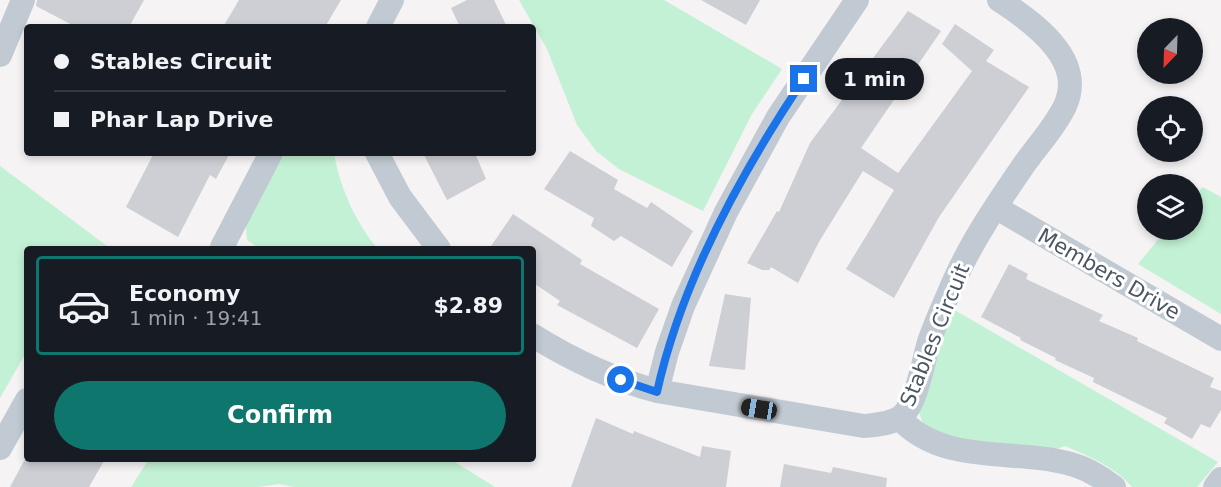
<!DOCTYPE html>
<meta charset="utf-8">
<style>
body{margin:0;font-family:"DejaVu Sans",sans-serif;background:#242831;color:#f1f3f6;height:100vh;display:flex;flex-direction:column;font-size:22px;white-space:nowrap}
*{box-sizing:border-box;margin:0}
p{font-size:20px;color:#9ea1a6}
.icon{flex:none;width:33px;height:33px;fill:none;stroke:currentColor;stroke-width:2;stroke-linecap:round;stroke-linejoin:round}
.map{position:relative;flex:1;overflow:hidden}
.side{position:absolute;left:24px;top:246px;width:512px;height:216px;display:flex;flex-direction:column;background:#171b24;border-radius:6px;box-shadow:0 3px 9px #0003}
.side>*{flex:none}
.hud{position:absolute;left:24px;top:24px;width:512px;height:132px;border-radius:6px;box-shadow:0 3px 9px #0003;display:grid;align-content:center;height:132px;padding:0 30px;background:#171b24}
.needle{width:39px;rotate:203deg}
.controls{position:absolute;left:1137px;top:18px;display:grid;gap:12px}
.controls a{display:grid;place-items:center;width:66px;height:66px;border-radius:50%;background:#171b24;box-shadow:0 3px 9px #0003;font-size:30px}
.end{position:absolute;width:27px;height:27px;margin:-14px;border:8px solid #1a73e8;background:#fff;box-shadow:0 0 0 3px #fff}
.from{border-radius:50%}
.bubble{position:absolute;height:42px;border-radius:21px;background:#171b24;box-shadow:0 3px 9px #0003;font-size:20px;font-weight:600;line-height:42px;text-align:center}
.car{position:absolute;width:18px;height:36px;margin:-18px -9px;border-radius:8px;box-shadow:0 0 4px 2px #0007;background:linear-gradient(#222 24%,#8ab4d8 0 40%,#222 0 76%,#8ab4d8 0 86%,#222 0)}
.hud b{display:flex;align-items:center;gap:21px;height:57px;font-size:22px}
.hud b+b{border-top:2px solid #363941}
.hud i{width:15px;height:15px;background:#f1f3f6}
ul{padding:10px 0 0;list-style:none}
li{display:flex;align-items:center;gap:18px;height:99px;margin:0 12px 9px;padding:0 18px;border:3px solid #363941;border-radius:6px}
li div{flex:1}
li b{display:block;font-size:22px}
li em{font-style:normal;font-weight:600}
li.active{border-color:#0f766e}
li>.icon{width:54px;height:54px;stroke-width:1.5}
.cta{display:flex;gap:12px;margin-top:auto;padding:12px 30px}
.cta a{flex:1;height:69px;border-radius:36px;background:#0f766e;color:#fff;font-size:24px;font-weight:600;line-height:69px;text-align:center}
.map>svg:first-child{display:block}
</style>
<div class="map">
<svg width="1221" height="487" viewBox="0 0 1221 487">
<rect width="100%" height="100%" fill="#f5f3f3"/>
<path fill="#c3f1d5" d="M 519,0 L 664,0 L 782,69 L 752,114 L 703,211 L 619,169 L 596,151 L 577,125 L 547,49 Z
M 285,153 L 334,153 C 339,185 356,224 378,249 L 260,249 L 247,240 L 245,220 Z
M 0,166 L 111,249 L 27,249 L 27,351 L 0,398 Z
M 1203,187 L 1221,197 L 1221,314 L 1138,264 L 1166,230 L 1192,230 L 1193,197 Z
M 951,308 L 1218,462 L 1197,487 L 1132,487 C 1114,466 1090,457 1065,446 L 1048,452 L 960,441 L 926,430 L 919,413 Z
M 149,459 L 450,459 L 495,487 L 294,487 L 279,484 L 258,487 L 131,487 Z"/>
<path fill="#cdcfd5" d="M 37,0 L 144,0 L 129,27 L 76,27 L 36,6 Z
M 239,0 L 341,0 L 325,27 L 223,27 Z
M 467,0 L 494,0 L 507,27 L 460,27 L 451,8 Z
M 701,0 L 760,0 L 746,25 Z
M 908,11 L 941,31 L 861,148 L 898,173 L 972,71 L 942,44 L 955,24 L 994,50 L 986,61 L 1029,87 L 939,217 L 894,298 L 846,269 L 894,190 L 863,171 L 820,240 L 798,283 L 771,267 L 769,270 L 762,270 L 747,263 L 777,211 L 779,212 L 810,143 Z
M 570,151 L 618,180 L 614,189 L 647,208 L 651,202 L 693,231 L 672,267 L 621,236 L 614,241 L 591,226 L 594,218 L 544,189 Z
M 154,153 L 230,153 L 216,179 L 210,175 L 178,237 L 126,207 Z
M 423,153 L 475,153 L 486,179 L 447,200 Z
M 513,214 L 582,260 L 580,264 L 659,309 L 637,348 L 557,305 L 560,301 L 532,282 L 532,249 L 489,249 Z
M 1009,264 L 1028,274 L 1026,279 L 1103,315 L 1099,321 L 1138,338 L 1137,341 L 1214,378 L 1210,387 L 1221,391 L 1221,410 L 1210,428 L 1201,424 L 1192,439 L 1164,423 L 1167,418 L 1093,382 L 1094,378 L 1055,360 L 1056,358 L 1020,340 L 1021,338 L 981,317 Z
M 725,294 L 751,298 L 745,370 L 709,366 Z
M 596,418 L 633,434 L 634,431 L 700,457 L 702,446 L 731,451 L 726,487 L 571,487 Z
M 25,459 L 105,459 L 89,487 L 10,487 Z
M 784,464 L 831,473 L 833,467 L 887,478 L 886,487 L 780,487 Z"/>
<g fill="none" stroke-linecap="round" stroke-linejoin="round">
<path stroke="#c1cad2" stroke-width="24" d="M 378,27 L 392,0
M 0,55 L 23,0
M 377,153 L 400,197 L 439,249
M 997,208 L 1221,339
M 225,249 L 222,247 L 271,153
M 532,335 C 572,360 612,379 657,391 L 864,426 C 876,425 893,424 903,415 C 917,401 923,362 929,342 C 936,321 946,300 955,279 C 972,241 997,204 1021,169 C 1035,148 1054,129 1065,106 C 1069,97 1071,85 1069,75 C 1063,43 1024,16 999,0
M 657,391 L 667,352 L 683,306 L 726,212 L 778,117 L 857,0
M 899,418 C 945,467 1015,447 1074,465 C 1088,469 1102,478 1114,487
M 0,448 L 27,400
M 1215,487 L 1221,479"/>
</g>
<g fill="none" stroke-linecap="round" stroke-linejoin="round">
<path stroke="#1a73e8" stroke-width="8" d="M 621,380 L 657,392 C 681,283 742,171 804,79"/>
</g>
<g text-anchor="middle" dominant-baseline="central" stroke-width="6" stroke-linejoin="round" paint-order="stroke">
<g font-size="21" fill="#4a5661" stroke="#fff">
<text transform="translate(1109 274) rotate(30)">Members Drive</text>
<text transform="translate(935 335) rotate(-68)">Stables Circuit</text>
</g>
</g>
</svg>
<div class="controls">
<a><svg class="needle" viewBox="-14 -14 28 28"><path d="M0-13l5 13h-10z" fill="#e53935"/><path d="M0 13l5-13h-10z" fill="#9ea1a6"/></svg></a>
<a><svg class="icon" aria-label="locate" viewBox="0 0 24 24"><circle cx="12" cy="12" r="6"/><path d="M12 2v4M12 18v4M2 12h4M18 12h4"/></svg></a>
<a><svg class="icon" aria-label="layers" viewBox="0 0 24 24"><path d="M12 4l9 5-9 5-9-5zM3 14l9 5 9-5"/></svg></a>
</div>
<i class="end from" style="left:621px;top:380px"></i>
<i class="end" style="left:804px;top:79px"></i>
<div class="bubble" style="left:825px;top:58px;width:99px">1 min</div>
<i class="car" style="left:759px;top:409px;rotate:279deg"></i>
<div class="hud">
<b><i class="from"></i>Stables Circuit</b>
<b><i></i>Phar Lap Drive</b>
</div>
<section class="side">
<ul>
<li class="active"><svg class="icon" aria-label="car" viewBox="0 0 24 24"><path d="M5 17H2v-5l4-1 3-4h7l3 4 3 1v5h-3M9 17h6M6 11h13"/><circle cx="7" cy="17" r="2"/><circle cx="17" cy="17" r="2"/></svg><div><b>Economy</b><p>1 min · 19:41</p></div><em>$2.89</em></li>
</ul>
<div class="cta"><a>Confirm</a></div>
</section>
</div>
